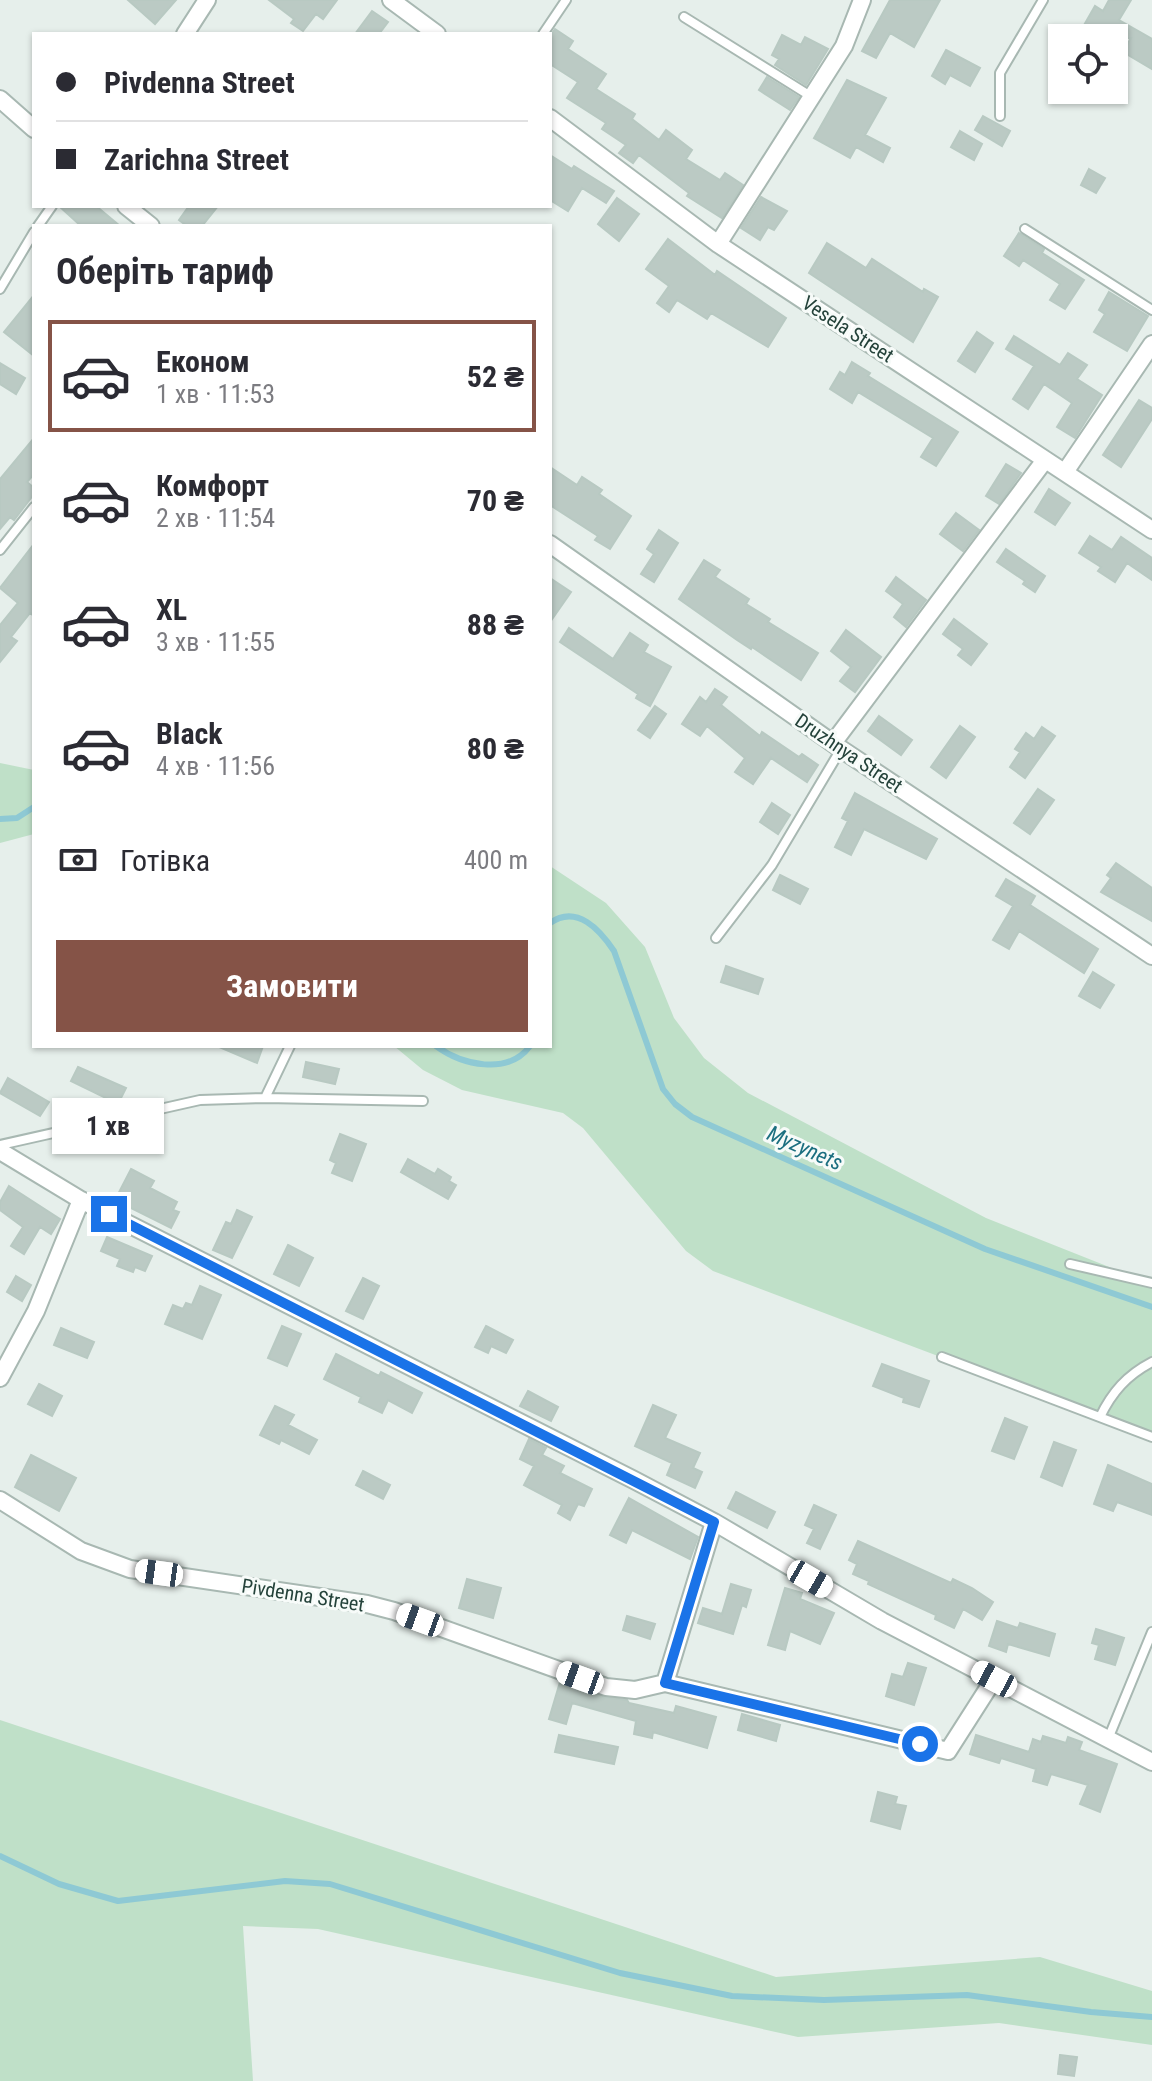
<!DOCTYPE html>
<html lang="uk">
<meta charset="utf-8">
<style>
body{margin:0;font-family:"Roboto Condensed",sans-serif;background:#f7f7f7;color:#2b2b33;height:100vh;display:flex;flex-direction:column;font-size:30px;white-space:nowrap}
*{box-sizing:border-box;margin:0}
p{font-size:26px;color:#7c7c81}
.icon{flex:none;width:44px;height:44px;fill:none;stroke:currentColor;stroke-width:2;stroke-linecap:round;stroke-linejoin:round}
.map{position:relative;flex:1;overflow:hidden}
.side{position:absolute;left:32px;top:224px;width:520px;height:824px;display:flex;flex-direction:column;background:#fff;border-radius:0px;box-shadow:0 2px 6px #0004}
.side>*{flex:none}
.hud{position:absolute;left:32px;top:32px;width:520px;height:176px;border-radius:0px;box-shadow:0 2px 6px #0004;display:grid;align-content:center;height:176px;padding:0 24px;background:#fff}
.controls{position:absolute;left:1048px;top:24px;display:grid;gap:16px}
.controls a{display:grid;place-items:center;width:80px;height:80px;border-radius:0px;background:#fff;box-shadow:0 2px 6px #0004;font-size:40px}
.end{position:absolute;width:36px;height:36px;margin:-18px;border:10px solid #1a73e8;background:#fff;box-shadow:0 0 0 4px #fff}
.from{border-radius:50%}
.bubble{position:absolute;height:56px;border-radius:0px;background:#fff;box-shadow:0 2px 6px #0004;font-size:26px;font-weight:700;line-height:56px;text-align:center}
.car{position:absolute;width:24px;height:48px;margin:-24px -12px;border-radius:10px;box-shadow:0 0 6px 2px #0007;background:linear-gradient(#fff 24%,#345 0 40%,#fff 0 76%,#345 0 86%,#fff 0)}
.hud b{display:flex;align-items:center;gap:28px;height:76px;font-size:30px}
.hud b+b{border-top:2px solid #e1e1e2}
.hud i{width:20px;height:20px;background:#2b2b33}
ul{padding:0;list-style:none}
li{display:flex;align-items:center;gap:24px;height:112px;margin:0 16px 12px;padding:0 8px;border:4px solid transparent;border-radius:0px}
li div{flex:1}
li b{display:block;font-size:30px}
li em{font-style:normal;font-weight:700}
li.current{border-color:#855347}
li>.icon{width:72px;height:72px;stroke-width:1.5}
h2{padding:0 24px;font-size:36px;line-height:96px}
.pay{display:flex;align-items:center;gap:20px;height:88px;padding:0 24px;font-size:30px}
.pay p{margin-inline-start:auto}
.action{display:flex;gap:16px;margin-top:auto;padding:16px 24px}
.action a{flex:1;height:92px;border-radius:0px;background:#855347;color:#fff;font-size:32px;font-weight:700;line-height:92px;text-align:center}
.map>svg:first-child{display:block}
</style>
<div class="map">
<svg width="1152" height="2081" viewBox="0 0 1152 2081">
<rect width="100%" height="100%" fill="#e6efeb"/>
<path fill="#bfe0c8" d="M 0,763 L 34,770 L 34,834 L 0,843 Z
M 550,866 L 606,903 L 645,947 L 674,1018 L 704,1058 L 748,1093 L 986,1218 L 1152,1284 L 1152,1437 L 713,1271 L 686,1251 L 583,1128 L 563,1113 L 462,1090 L 423,1070 L 394,1046 L 550,1046 Z
M 0,1720 L 776,1977 L 1040,1957 L 1152,1991 L 1152,2045 L 999,2023 L 798,2037 L 318,1929 L 243,1926 L 253,2081 L 0,2081 Z"/>
<g fill="none" stroke-linecap="round" stroke-linejoin="round">
<path stroke="#8ec9d4" stroke-width="6" d="M 0,819 L 17,818 L 34,807
M 550,923 C 577,904 600,930 614,951 L 663,1089 L 675,1104 L 692,1117 L 985,1249 L 1152,1307
M 436,1046 C 462,1065 508,1076 530,1046
M 0,1856 L 59,1884 L 118,1901 L 285,1881 L 330,1884 L 620,1973 L 732,1996 L 824,2000 L 967,1995 L 1091,2012 L 1152,2017"/>
</g>
<path fill="#bbcac4" stroke="#b8c9c2" stroke-width="2" d="M 128,0 L 176,0 L 155,24 Z
M 269,0 L 337,0 L 323,19 L 316,14 L 303,31 L 291,23 L 294,19 Z
M 890,0 L 940,0 L 914,47 L 890,33 L 876,58 L 862,51 Z
M 1109,0 L 1131,0 L 1119,20 L 1152,39 L 1152,69 L 1123,52 L 1131,38 L 1087,38 L 1090,32 L 1083,27 L 1095,6 L 1103,11 Z
M 372,11 L 388,22 L 379,34 L 355,34 Z
M 555,29 L 573,41 L 568,49 L 606,74 L 596,89 L 635,114 L 632,119 L 659,140 L 666,130 L 692,150 L 686,159 L 720,180 L 725,173 L 743,185 L 722,218 L 687,196 L 689,193 L 639,155 L 633,163 L 619,153 L 626,145 L 602,129 L 606,123 L 567,98 L 578,82 L 550,64 L 550,36 Z
M 782,35 L 801,45 L 805,37 L 828,49 L 806,85 L 775,65 L 779,59 L 772,55 Z
M 946,50 L 980,68 L 970,86 L 950,75 L 945,84 L 932,76 Z
M 767,77 L 799,97 L 790,110 L 759,90 Z
M 847,80 L 886,98 L 865,135 L 890,148 L 883,162 L 856,147 L 850,158 L 814,138 Z
M 983,116 L 1010,131 L 1002,146 L 975,130 Z
M 960,131 L 982,144 L 974,160 L 951,147 Z
M 550,155 L 572,169 L 574,166 L 614,191 L 606,203 L 582,188 L 568,211 L 550,200 Z
M 1089,169 L 1105,178 L 1096,193 L 1081,185 Z
M 761,197 L 787,211 L 774,230 L 768,227 L 760,240 L 741,228 Z
M 617,198 L 639,214 L 619,241 L 598,224 Z
M 59,206 L 96,206 L 120,226 L 81,226 Z
M 189,206 L 218,206 L 202,226 L 187,226 L 179,220 Z
M 1019,233 L 1044,249 L 1042,253 L 1084,280 L 1065,309 L 1050,300 L 1060,284 L 1023,260 L 1019,266 L 1004,256 Z
M 668,239 L 715,275 L 717,271 L 786,318 L 768,347 L 711,313 L 707,319 L 677,300 L 669,312 L 657,303 L 669,286 L 646,269 Z
M 827,243 L 866,268 L 872,259 L 923,292 L 924,289 L 938,297 L 913,342 L 809,273 Z
M 1109,292 L 1148,316 L 1127,351 L 1094,332 L 1105,314 L 1099,310 Z
M 34,295 L 34,356 L 4,332 Z
M 977,332 L 993,343 L 975,372 L 958,361 Z
M 1014,336 L 1060,365 L 1068,353 L 1087,365 L 1077,379 L 1102,395 L 1075,438 L 1057,427 L 1072,403 L 1044,384 L 1028,409 L 1013,399 L 1034,366 L 1006,349 Z
M 852,362 L 870,373 L 868,376 L 958,432 L 936,466 L 921,457 L 933,438 L 858,392 L 852,403 L 830,389 L 840,372 L 845,375 Z
M 0,363 L 25,378 L 16,394 L 0,384 Z
M 1139,400 L 1152,408 L 1152,419 L 1121,467 L 1103,455 Z
M 34,438 L 34,474 L 27,482 L 34,488 L 34,494 L 14,520 L 10,517 L 0,529 L 0,479 Z
M 1006,464 L 1021,473 L 999,504 L 986,496 Z
M 550,467 L 577,485 L 582,477 L 602,490 L 599,494 L 631,516 L 610,549 L 595,540 L 598,536 L 550,505 Z
M 1049,489 L 1070,503 L 1055,525 L 1035,512 Z
M 956,513 L 979,530 L 963,551 L 940,534 Z
M 659,530 L 678,543 L 654,582 L 641,574 L 654,554 L 647,549 Z
M 1090,536 L 1112,550 L 1121,537 L 1152,558 L 1152,580 L 1127,563 L 1115,582 L 1098,571 L 1101,567 L 1079,553 Z
M 34,544 L 34,616 L 30,613 L 11,637 L 17,641 L 0,662 L 0,625 L 18,603 L 0,588 Z
M 1006,549 L 1045,576 L 1035,592 L 1023,584 L 1025,581 L 997,562 Z
M 704,560 L 720,570 L 715,577 L 749,599 L 746,604 L 770,619 L 768,622 L 818,653 L 801,680 L 752,647 L 751,649 L 737,640 L 679,599 Z
M 896,577 L 926,600 L 906,627 L 894,617 L 903,604 L 886,591 Z
M 550,578 L 571,592 L 550,622 Z
M 954,619 L 987,644 L 971,665 L 958,655 L 963,649 L 943,634 Z
M 569,628 L 613,659 L 630,633 L 648,645 L 644,652 L 671,667 L 650,706 L 636,698 L 638,694 L 560,642 Z
M 846,630 L 881,657 L 855,692 L 840,681 L 851,667 L 831,651 Z
M 715,689 L 727,697 L 721,705 L 760,736 L 762,732 L 799,757 L 802,754 L 818,765 L 807,782 L 771,758 L 753,784 L 735,772 L 745,758 L 707,726 L 700,736 L 682,724 L 700,697 L 706,702 Z
M 655,706 L 666,714 L 650,738 L 638,730 Z
M 879,716 L 912,740 L 901,755 L 868,731 Z
M 960,726 L 975,737 L 946,778 L 931,767 Z
M 1042,727 L 1055,736 L 1025,778 L 1010,767 L 1020,752 L 1015,749 L 1026,733 L 1034,739 Z
M 1038,789 L 1054,800 L 1030,834 L 1014,823 Z
M 855,793 L 937,839 L 926,859 L 864,829 L 851,855 L 835,847 L 848,821 L 842,818 Z
M 772,803 L 790,815 L 778,834 L 760,822 Z
M 1116,863 L 1152,888 L 1152,921 L 1101,892 L 1111,878 L 1107,875 Z
M 780,875 L 808,889 L 800,904 L 773,890 Z
M 1006,879 L 1035,896 L 1030,905 L 1098,949 L 1084,973 L 1019,931 L 1009,949 L 993,940 L 1013,906 L 996,896 Z
M 726,966 L 763,979 L 758,994 L 721,982 Z
M 1093,972 L 1114,985 L 1100,1008 L 1079,996 Z
M 217,1046 L 263,1046 L 257,1063 Z
M 306,1062 L 339,1069 L 335,1084 L 303,1077 Z
M 78,1067 L 126,1088 L 118,1104 L 71,1081 Z
M 8,1078 L 49,1102 L 40,1116 L 0,1093 Z
M 340,1134 L 366,1144 L 352,1181 L 332,1173 L 336,1163 L 330,1160 Z
M 408,1159 L 435,1174 L 438,1169 L 451,1177 L 449,1181 L 456,1185 L 448,1199 L 401,1172 Z
M 131,1169 L 154,1181 L 150,1188 L 177,1202 L 173,1210 L 179,1212 L 171,1228 L 115,1200 Z
M 9,1186 L 60,1219 L 51,1234 L 40,1227 L 24,1254 L 11,1246 L 23,1227 L 0,1210 L 0,1202 Z
M 237,1210 L 252,1217 L 232,1258 L 213,1250 L 226,1222 L 231,1224 Z
M 107,1237 L 152,1256 L 145,1271 L 135,1267 L 133,1272 L 117,1266 L 120,1259 L 101,1251 Z
M 288,1245 L 313,1258 L 299,1286 L 274,1274 Z
M 16,1276 L 31,1285 L 22,1301 L 7,1292 Z
M 363,1278 L 379,1286 L 363,1319 L 346,1311 Z
M 200,1286 L 221,1295 L 202,1339 L 165,1324 L 173,1305 L 183,1309 L 186,1303 L 192,1305 Z
M 282,1326 L 301,1334 L 287,1366 L 268,1358 Z
M 486,1326 L 513,1340 L 506,1353 L 491,1346 L 488,1353 L 475,1347 Z
M 61,1328 L 94,1342 L 87,1358 L 54,1345 Z
M 336,1354 L 379,1376 L 381,1372 L 422,1393 L 412,1413 L 388,1400 L 382,1413 L 359,1402 L 361,1397 L 324,1379 Z
M 882,1364 L 929,1381 L 919,1407 L 903,1402 L 904,1398 L 873,1386 Z
M 39,1384 L 62,1396 L 52,1416 L 28,1404 Z
M 528,1391 L 558,1407 L 551,1421 L 520,1406 Z
M 653,1405 L 676,1415 L 665,1438 L 700,1453 L 693,1468 L 702,1472 L 695,1488 L 667,1475 L 672,1463 L 635,1446 Z
M 275,1406 L 294,1415 L 288,1425 L 317,1440 L 309,1454 L 281,1440 L 279,1444 L 260,1435 Z
M 1005,1418 L 1027,1427 L 1014,1459 L 992,1451 Z
M 529,1439 L 546,1448 L 542,1455 L 564,1466 L 560,1473 L 592,1489 L 584,1506 L 578,1504 L 570,1520 L 558,1513 L 562,1505 L 524,1485 L 534,1466 L 520,1459 Z
M 1054,1442 L 1076,1450 L 1062,1486 L 1041,1477 Z
M 31,1455 L 76,1478 L 59,1511 L 15,1487 Z
M 1108,1465 L 1152,1484 L 1152,1515 L 1117,1502 L 1113,1511 L 1094,1504 Z
M 363,1471 L 390,1485 L 383,1499 L 356,1485 Z
M 736,1492 L 775,1512 L 767,1528 L 728,1508 Z
M 629,1498 L 698,1537 L 690,1559 L 632,1530 L 626,1543 L 610,1535 Z
M 814,1505 L 836,1515 L 820,1549 L 807,1543 L 814,1529 L 805,1525 Z
M 858,1541 L 951,1583 L 953,1579 L 972,1588 L 993,1602 L 982,1620 L 963,1609 L 954,1628 L 935,1619 L 936,1615 L 868,1584 L 869,1581 L 853,1574 L 857,1564 L 849,1560 Z
M 467,1579 L 501,1588 L 493,1618 L 459,1608 Z
M 731,1584 L 751,1590 L 746,1607 L 742,1605 L 733,1634 L 698,1623 L 703,1608 L 722,1614 Z
M 785,1588 L 802,1593 L 800,1599 L 834,1613 L 820,1644 L 790,1631 L 785,1650 L 768,1645 Z
M 627,1616 L 655,1624 L 650,1639 L 623,1630 Z
M 997,1621 L 1018,1628 L 1020,1623 L 1055,1634 L 1049,1656 L 1008,1644 L 1006,1652 L 989,1646 Z
M 1096,1629 L 1124,1638 L 1115,1665 L 1095,1659 L 1099,1645 L 1092,1643 Z
M 908,1663 L 926,1668 L 914,1705 L 886,1696 L 892,1674 L 903,1677 Z
M 560,1682 L 603,1697 L 627,1700 L 629,1703 L 674,1713 L 676,1706 L 716,1717 L 707,1748 L 653,1732 L 652,1738 L 634,1734 L 636,1721 L 572,1703 L 566,1724 L 549,1719 Z
M 742,1714 L 780,1725 L 776,1741 L 738,1730 Z
M 559,1735 L 618,1747 L 614,1764 L 555,1752 Z
M 976,1735 L 1029,1752 L 1033,1739 L 1041,1742 L 1043,1736 L 1066,1743 L 1068,1737 L 1082,1742 L 1079,1750 L 1117,1764 L 1100,1812 L 1080,1804 L 1088,1785 L 1051,1774 L 1047,1785 L 1033,1781 L 1036,1769 L 1001,1758 L 999,1763 L 970,1754 Z
M 878,1792 L 897,1797 L 895,1804 L 906,1806 L 900,1829 L 871,1821 Z
M 1060,2055 L 1077,2057 L 1074,2076 L 1058,2074 Z"/>
<g fill="none" stroke-linecap="round" stroke-linejoin="round">
<defs>
<path id="lane" d="M 684,17 L 812,97
M 543,34 L 566,0
M 1000,116 L 1000,73 L 1043,0
M 38,226 L 52,206
M 1025,229 L 1152,310
M 0,289 L 34,232
M 0,550 L 34,507
M 716,938 L 772,865 L 841,749
M 265,1098 L 290,1046
M 0,1145 L 200,1100 L 265,1098 L 423,1101
M 1070,1264 L 1152,1283
M 942,1357 L 1152,1437
M 1100,1417 C 1112,1392 1127,1375 1152,1362
M 1108,1739 L 1152,1632"/>
<path id="street" d="M 391,0 L 437,34
M 185,34 L 207,0
M 0,99 L 34,129
M 550,118 L 718,244 L 1152,530
M 126,206 L 151,226
M 718,244 L 844,46 L 862,0
M 1065,472 L 1152,344
M 550,544 L 841,749 L 1152,956
M 833,743 L 1045,460
M 0,1151 L 81,1200 L 634,1480 L 714,1522 L 882,1621 L 1152,1762
M 0,1378 L 36,1311 L 81,1200
M 0,1500 L 81,1551 L 130,1569 L 367,1604 L 394,1611 L 606,1687 L 635,1690 L 665,1683 L 948,1751 L 994,1679
M 665,1683 L 714,1522"/>
</defs>
<use href="#lane" stroke="#a8b8b2" stroke-width="12"/>
<use href="#street" stroke="#a8b8b2" stroke-width="20"/>
<use href="#lane" stroke="#fff" stroke-width="8"/>
<use href="#street" stroke="#fff" stroke-width="16"/>
</g>
<g fill="none" stroke-linecap="round" stroke-linejoin="round">
<path stroke="#1a73e8" stroke-width="10" d="M 109,1214 L 714,1522 L 665,1683 L 920,1744"/>
</g>
<g text-anchor="middle" dominant-baseline="central" stroke-width="6" stroke-linejoin="round" paint-order="stroke">
<g font-size="20" fill="#24423a" stroke="#f7fbf9">
<text transform="translate(848 329) rotate(33)">Vesela Street</text>
<text transform="translate(849 753) rotate(34)">Druzhnya Street</text>
<text transform="translate(303 1595) rotate(9)">Pivdenna Street</text>
</g>
<g font-size="22" font-style="italic" fill="#1c6f80" stroke="#f7fbf9">
<text transform="translate(805 1148) rotate(24)">Myzynets</text>
</g>
</g>
</svg>
<div class="controls">
<a><svg class="icon" aria-label="locate" viewBox="0 0 24 24"><circle cx="12" cy="12" r="6"/><path d="M12 2v4M12 18v4M2 12h4M18 12h4"/></svg></a>
</div>
<i class="end from" style="left:920px;top:1744px"></i>
<i class="end" style="left:109px;top:1214px"></i>
<div class="bubble" style="left:52px;top:1098px;width:112px">1 хв</div>
<i class="car" style="left:159px;top:1573px;rotate:278deg"></i>
<i class="car" style="left:810px;top:1579px;rotate:120deg"></i>
<i class="car" style="left:420px;top:1620px;rotate:290deg"></i>
<i class="car" style="left:580px;top:1678px;rotate:290deg"></i>
<i class="car" style="left:994px;top:1679px;rotate:298deg"></i>
<div class="hud">
<b><i class="from"></i>Pivdenna Street</b>
<b><i></i>Zarichna Street</b>
</div>
<section class="side">
<h2>Оберіть тариф</h2>
<ul>
<li class="current"><svg class="icon" aria-label="car" viewBox="0 0 24 24"><path d="M5 17H2v-5l4-1 3-4h7l3 4 3 1v5h-3M9 17h6M6 11h13"/><circle cx="7" cy="17" r="2"/><circle cx="17" cy="17" r="2"/></svg><div><b>Економ</b><p>1 хв · 11:53</p></div><em>52 ₴</em></li>
<li><svg class="icon" aria-label="car" viewBox="0 0 24 24"><path d="M5 17H2v-5l4-1 3-4h7l3 4 3 1v5h-3M9 17h6M6 11h13"/><circle cx="7" cy="17" r="2"/><circle cx="17" cy="17" r="2"/></svg><div><b>Комфорт</b><p>2 хв · 11:54</p></div><em>70 ₴</em></li>
<li><svg class="icon" aria-label="car" viewBox="0 0 24 24"><path d="M5 17H2v-5l4-1 3-4h7l3 4 3 1v5h-3M9 17h6M6 11h13"/><circle cx="7" cy="17" r="2"/><circle cx="17" cy="17" r="2"/></svg><div><b>XL</b><p>3 хв · 11:55</p></div><em>88 ₴</em></li>
<li><svg class="icon" aria-label="car" viewBox="0 0 24 24"><path d="M5 17H2v-5l4-1 3-4h7l3 4 3 1v5h-3M9 17h6M6 11h13"/><circle cx="7" cy="17" r="2"/><circle cx="17" cy="17" r="2"/></svg><div><b>Black</b><p>4 хв · 11:56</p></div><em>80 ₴</em></li>
</ul>
<div class="pay"><svg class="icon" aria-label="cash" viewBox="0 0 24 24"><path d="M3 7h18v10H3z"/><circle cx="12" cy="12" r="2"/></svg>Готівка<p>400 m</p></div>
<div class="action"><a>Замовити</a></div>
</section>
</div>
